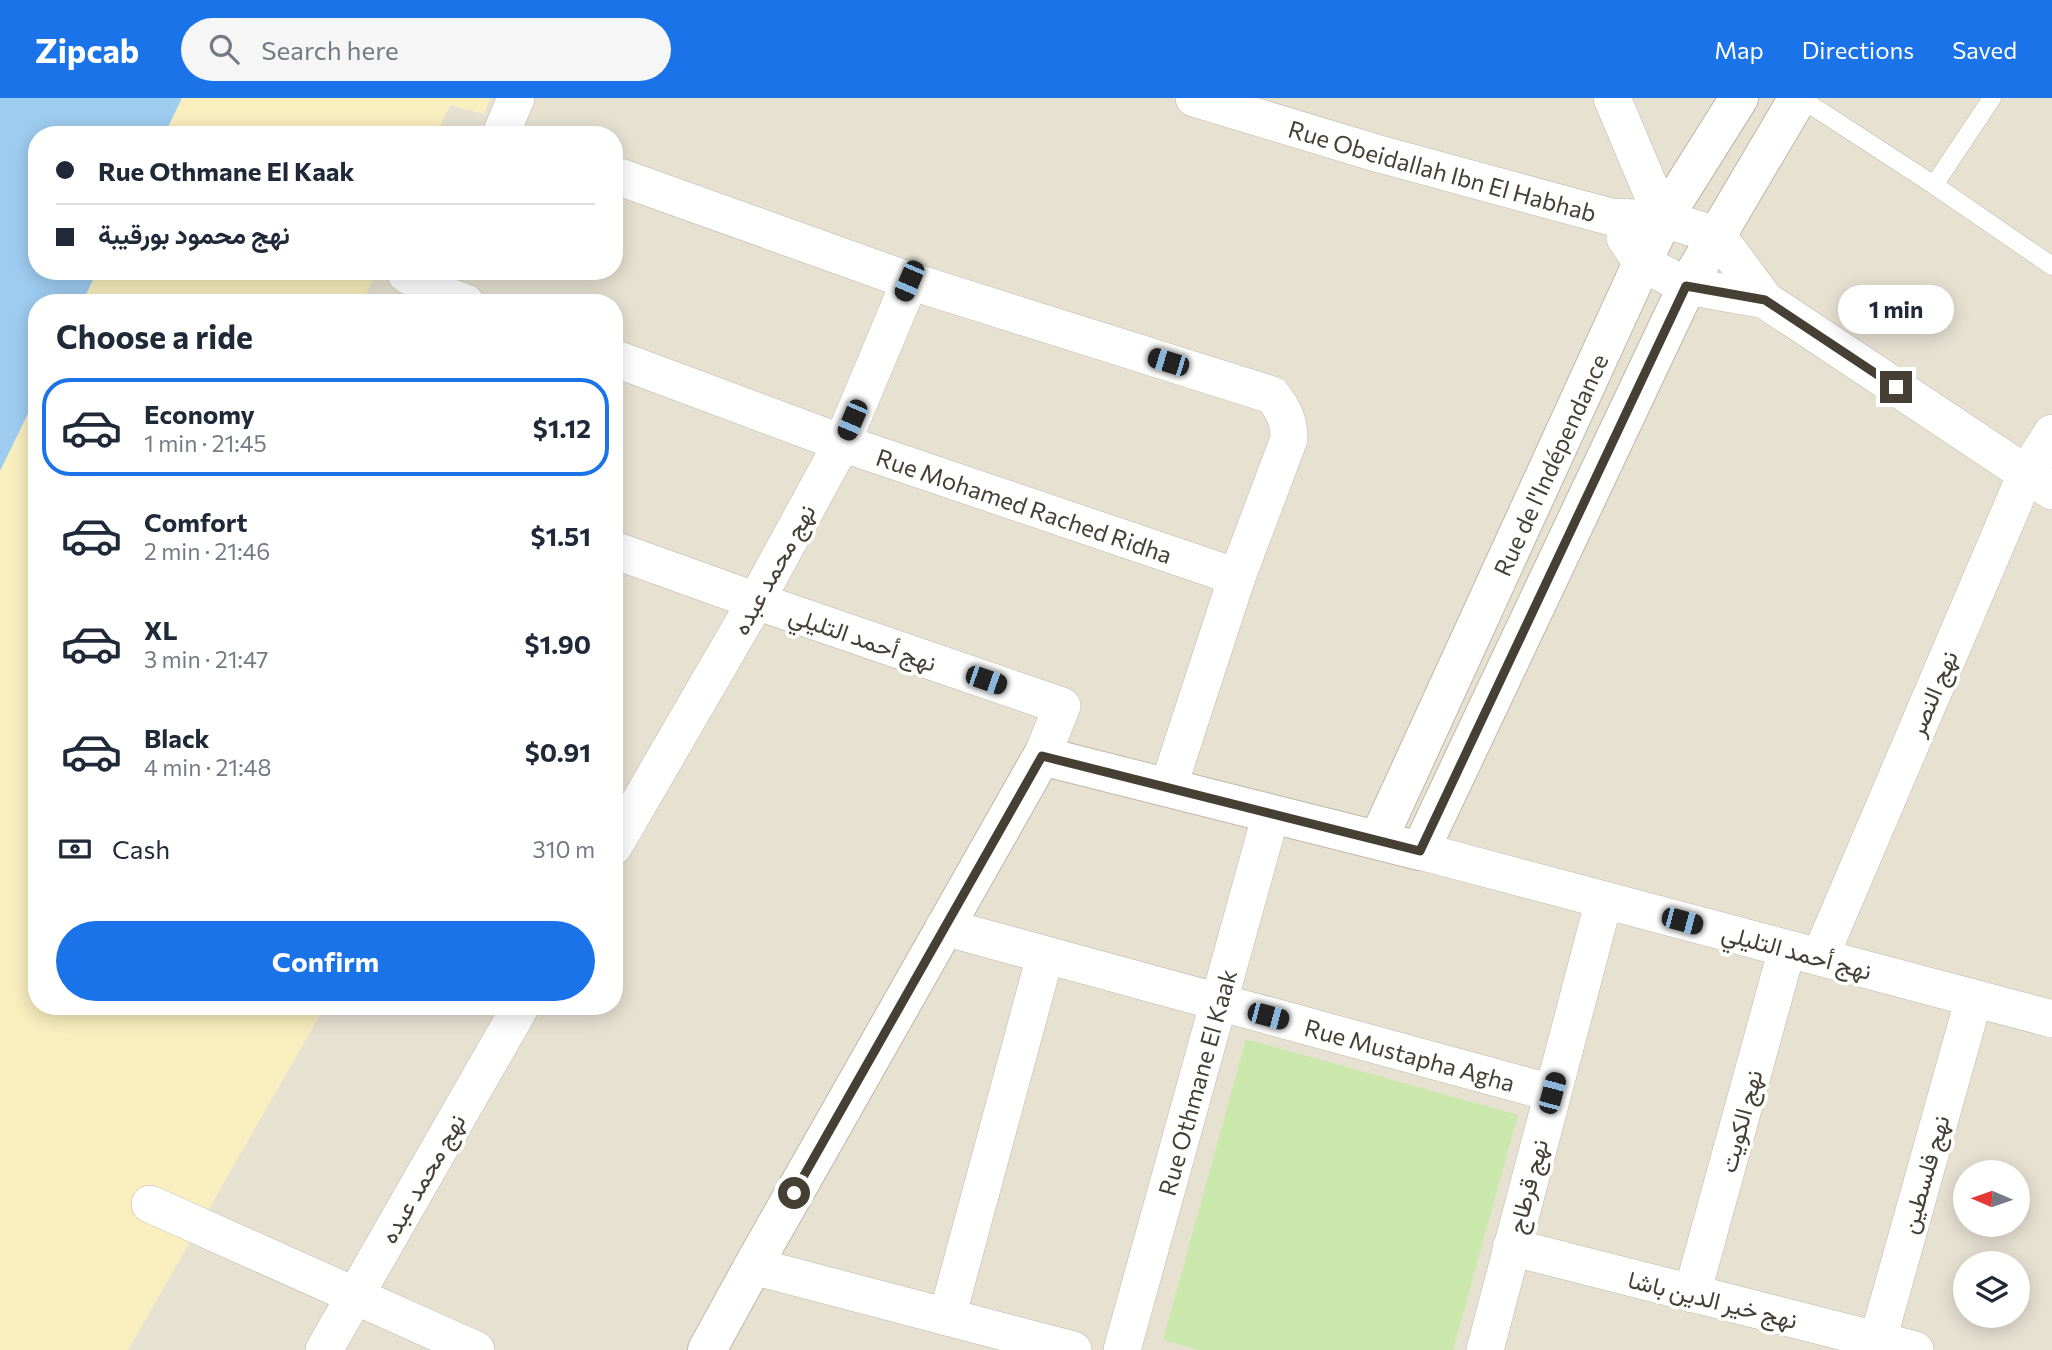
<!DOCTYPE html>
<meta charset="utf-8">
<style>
body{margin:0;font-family:Commissioner,Vazirmatn,sans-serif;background:#f6f6f7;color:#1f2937;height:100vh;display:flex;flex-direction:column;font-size:26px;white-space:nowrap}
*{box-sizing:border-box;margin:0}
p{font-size:23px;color:#747a83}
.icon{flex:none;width:38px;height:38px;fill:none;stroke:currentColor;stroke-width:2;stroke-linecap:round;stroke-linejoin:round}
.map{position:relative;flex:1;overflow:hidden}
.panel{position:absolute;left:28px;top:196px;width:595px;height:721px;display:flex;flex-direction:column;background:#fff;border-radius:28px;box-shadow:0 4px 18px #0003}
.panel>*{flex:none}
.guide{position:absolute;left:28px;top:28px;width:595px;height:154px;border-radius:28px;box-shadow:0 4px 18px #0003;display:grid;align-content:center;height:154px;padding:0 28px;background:#fff}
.needle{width:46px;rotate:272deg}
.buttons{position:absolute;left:1953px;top:1062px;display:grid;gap:14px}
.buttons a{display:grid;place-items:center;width:77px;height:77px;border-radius:50%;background:#fff;box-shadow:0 4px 18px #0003;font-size:35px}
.end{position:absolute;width:32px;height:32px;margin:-16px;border:9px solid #453f34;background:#fff;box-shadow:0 0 0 4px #fff}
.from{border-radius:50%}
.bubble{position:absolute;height:49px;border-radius:24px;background:#fff;box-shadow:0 4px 18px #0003;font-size:23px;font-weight:700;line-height:49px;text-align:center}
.car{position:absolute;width:21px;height:42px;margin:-21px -10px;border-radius:9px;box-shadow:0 0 5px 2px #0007;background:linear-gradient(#222 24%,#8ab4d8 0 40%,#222 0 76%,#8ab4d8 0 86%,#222 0)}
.guide b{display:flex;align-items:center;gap:24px;height:66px;font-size:26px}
.guide b+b{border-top:2px solid #e0e1e3}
.guide i{width:18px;height:18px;background:#1f2937}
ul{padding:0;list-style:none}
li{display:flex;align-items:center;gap:21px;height:98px;margin:0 14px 10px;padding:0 14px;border:4px solid transparent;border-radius:28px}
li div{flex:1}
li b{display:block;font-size:26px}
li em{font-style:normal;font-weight:700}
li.on{border-color:#1a73e8}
li>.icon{width:63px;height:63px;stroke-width:1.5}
h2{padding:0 28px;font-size:32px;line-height:84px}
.pay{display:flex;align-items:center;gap:18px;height:77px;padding:0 28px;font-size:26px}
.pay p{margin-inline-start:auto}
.cta{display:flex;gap:14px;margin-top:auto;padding:14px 28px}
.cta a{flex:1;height:80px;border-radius:42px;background:#1a73e8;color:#fff;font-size:28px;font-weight:700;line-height:80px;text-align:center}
header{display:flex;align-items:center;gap:42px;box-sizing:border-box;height:98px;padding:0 35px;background:#1a73e8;color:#fff}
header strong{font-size:33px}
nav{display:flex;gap:38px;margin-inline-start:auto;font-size:24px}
.search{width:490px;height:63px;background:#f6f6f7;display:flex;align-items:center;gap:18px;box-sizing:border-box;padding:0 24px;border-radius:38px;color:#747a83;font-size:26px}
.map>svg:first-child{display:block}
</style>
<header>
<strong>Zipcab</strong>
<div class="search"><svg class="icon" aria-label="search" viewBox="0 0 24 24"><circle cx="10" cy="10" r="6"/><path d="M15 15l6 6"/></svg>Search here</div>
<nav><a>Map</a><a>Directions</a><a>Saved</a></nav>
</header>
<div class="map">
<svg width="2052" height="1252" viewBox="0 0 2052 1252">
<rect width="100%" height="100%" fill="#f2efe4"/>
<path fill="#e7e1d2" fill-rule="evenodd" d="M 490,0 L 2052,0 L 2052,1252 L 128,1252 L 325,908 L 614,908 L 614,205 L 378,205 L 365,199 L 376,173 L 614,173 L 614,37 L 436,37 L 450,7 L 484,16 ZM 1965,1074 L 2018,1074 L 2018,1127 L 1965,1127 ZM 1965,1166 L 2018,1166 L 2018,1218 L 1965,1218 Z"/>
<path fill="#cae8ac" d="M 1246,941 L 1518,1017 L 1453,1252 L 1199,1252 L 1163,1242 Z"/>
<path fill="#f8eebe" d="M 182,0 L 490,0 L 484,16 L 450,7 L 436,37 L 164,37 Z
M 97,173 L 376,173 L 365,199 L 378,205 L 82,205 Z
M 37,297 L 37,908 L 325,908 L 128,1252 L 0,1252 L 0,373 Z"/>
<path fill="#9eccf1" d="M 0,0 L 182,0 L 164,37 L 37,37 L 37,173 L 97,173 L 82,205 L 37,205 L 37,297 L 0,373 Z"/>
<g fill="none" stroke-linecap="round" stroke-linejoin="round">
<defs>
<path id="service" d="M 1800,0 L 1934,87 L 1992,0
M 1934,87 L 2052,168"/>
<g id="minor">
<path id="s1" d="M 1194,0 L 1376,55 L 1611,119 L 1663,121 L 1717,137 L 1765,202 L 2052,393"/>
<path d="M 1612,0 L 1663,121"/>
<path d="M 501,36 L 516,0"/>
<path d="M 614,77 L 910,183 L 1272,297 C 1284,312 1289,323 1289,341 L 1237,479 L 1168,690"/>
<path d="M 1625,140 L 1642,165 L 1687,188 L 1765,202"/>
<path d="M 405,173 L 406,176 L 442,196 L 466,205"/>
<path id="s2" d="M 614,260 L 842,345 L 1237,479"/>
<path d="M 614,452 L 756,503 L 1062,608 L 1042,658"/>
<path d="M 614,748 L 756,503 L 842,345 L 910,183"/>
<path d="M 1420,753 L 2052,921"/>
<path id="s3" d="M 944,829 L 1552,995"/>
<path d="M 1820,859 L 2026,376 L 2052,335"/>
<path d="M 150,1106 L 476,1252"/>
<path d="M 1511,1149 L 1915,1252"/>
<path d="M 753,1168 L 1073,1252"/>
<path d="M 1692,1196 L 1787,851"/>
<path d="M 947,1219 L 1045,858"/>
<path d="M 324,1252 L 521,908"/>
<path id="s4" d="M 1122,1252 L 1271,716"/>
<path d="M 1485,1252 L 1604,802"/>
<path d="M 1875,1252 L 1974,900"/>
</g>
<g id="tertiary">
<path id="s5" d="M 1378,742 L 1642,165 L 1663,121 L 1739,0"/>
<path d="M 707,1252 L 753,1168 L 1042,658 L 1420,753 L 1687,188 L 1798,0"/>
</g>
</defs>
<use href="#service" stroke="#beb7a7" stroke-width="19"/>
<use href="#minor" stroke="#beb7a7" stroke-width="38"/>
<use href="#tertiary" stroke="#beb7a7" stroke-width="40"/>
<use href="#service" stroke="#fff" stroke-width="18"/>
<use href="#minor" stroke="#fff" stroke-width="37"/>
<use href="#tertiary" stroke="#fff" stroke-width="38"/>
</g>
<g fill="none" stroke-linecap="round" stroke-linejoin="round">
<path stroke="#453f34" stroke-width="9" d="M 794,1095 L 1042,658 L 1420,753 L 1686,188 L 1765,202 L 1896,289"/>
</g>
<g text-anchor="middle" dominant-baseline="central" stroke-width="7" stroke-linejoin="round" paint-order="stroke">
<g font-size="24" fill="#453f34" stroke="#fff">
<text stroke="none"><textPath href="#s1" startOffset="259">Rue Obeidallah Ibn El Habhab</textPath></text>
<text stroke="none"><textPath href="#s5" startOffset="413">Rue de l'Indépendance</textPath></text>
<text stroke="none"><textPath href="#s2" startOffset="436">Rue Mohamed Rached Ridha</textPath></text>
<text transform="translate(773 471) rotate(-61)">نهج محمد عبده</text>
<text transform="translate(863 540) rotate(19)">نهج أحمد التليلي</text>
<text transform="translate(1932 595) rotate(-67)">نهج النصر</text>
<text transform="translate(1797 853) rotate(15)">نهج أحمد التليلي</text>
<text stroke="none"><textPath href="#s3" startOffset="483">Rue Mustapha Agha</textPath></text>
<text stroke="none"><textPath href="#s4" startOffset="278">Rue Othmane El Kaak</textPath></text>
<text transform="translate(1740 1023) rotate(-75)">نهج الكويت</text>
<text transform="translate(1924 1076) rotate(-74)">نهج فلسطين</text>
<text transform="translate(422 1080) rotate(-60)">نهج محمد عبده</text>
<text transform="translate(1527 1088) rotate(-75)">نهج قرطاج</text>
<text transform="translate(1713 1201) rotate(14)">نهج خير الدين باشا</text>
</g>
</g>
</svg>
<div class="buttons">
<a><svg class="needle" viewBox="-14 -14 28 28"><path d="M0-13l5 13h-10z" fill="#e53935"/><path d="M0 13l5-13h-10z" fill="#747a83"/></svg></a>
<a><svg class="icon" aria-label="layers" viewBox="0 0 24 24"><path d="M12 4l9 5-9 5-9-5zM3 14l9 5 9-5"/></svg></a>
</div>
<i class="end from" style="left:794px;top:1095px"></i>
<i class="end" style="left:1896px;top:289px"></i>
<div class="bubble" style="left:1838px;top:187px;width:116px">1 min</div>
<i class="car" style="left:909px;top:183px;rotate:203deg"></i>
<i class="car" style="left:1168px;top:264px;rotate:287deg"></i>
<i class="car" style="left:852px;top:322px;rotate:203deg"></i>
<i class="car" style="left:986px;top:582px;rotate:109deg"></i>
<i class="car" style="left:1682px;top:823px;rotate:105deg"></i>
<i class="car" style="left:1268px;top:918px;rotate:105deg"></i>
<i class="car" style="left:1552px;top:995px;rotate:15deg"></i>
<div class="guide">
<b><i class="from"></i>Rue Othmane El Kaak</b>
<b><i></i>نهج محمود بورقيبة</b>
</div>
<section class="panel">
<h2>Choose a ride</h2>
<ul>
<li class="on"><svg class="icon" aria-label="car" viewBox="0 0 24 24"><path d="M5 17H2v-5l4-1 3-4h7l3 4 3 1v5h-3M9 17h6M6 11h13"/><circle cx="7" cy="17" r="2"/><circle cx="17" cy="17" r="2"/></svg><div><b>Economy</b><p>1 min · 21:45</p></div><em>$1.12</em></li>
<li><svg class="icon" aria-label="car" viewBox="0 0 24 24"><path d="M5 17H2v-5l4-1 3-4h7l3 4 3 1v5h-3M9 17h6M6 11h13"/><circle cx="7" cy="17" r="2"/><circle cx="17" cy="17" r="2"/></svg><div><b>Comfort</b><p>2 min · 21:46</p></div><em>$1.51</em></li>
<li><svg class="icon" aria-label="car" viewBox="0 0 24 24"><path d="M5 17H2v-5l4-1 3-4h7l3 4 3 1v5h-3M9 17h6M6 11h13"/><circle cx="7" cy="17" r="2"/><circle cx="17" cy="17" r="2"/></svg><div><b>XL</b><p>3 min · 21:47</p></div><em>$1.90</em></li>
<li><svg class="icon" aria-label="car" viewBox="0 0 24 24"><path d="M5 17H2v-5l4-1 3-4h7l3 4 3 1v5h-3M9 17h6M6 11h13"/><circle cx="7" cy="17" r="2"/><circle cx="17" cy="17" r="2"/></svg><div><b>Black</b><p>4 min · 21:48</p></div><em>$0.91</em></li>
</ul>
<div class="pay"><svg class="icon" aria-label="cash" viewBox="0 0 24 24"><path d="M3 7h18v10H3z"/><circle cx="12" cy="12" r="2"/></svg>Cash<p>310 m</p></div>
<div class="cta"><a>Confirm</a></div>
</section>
</div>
